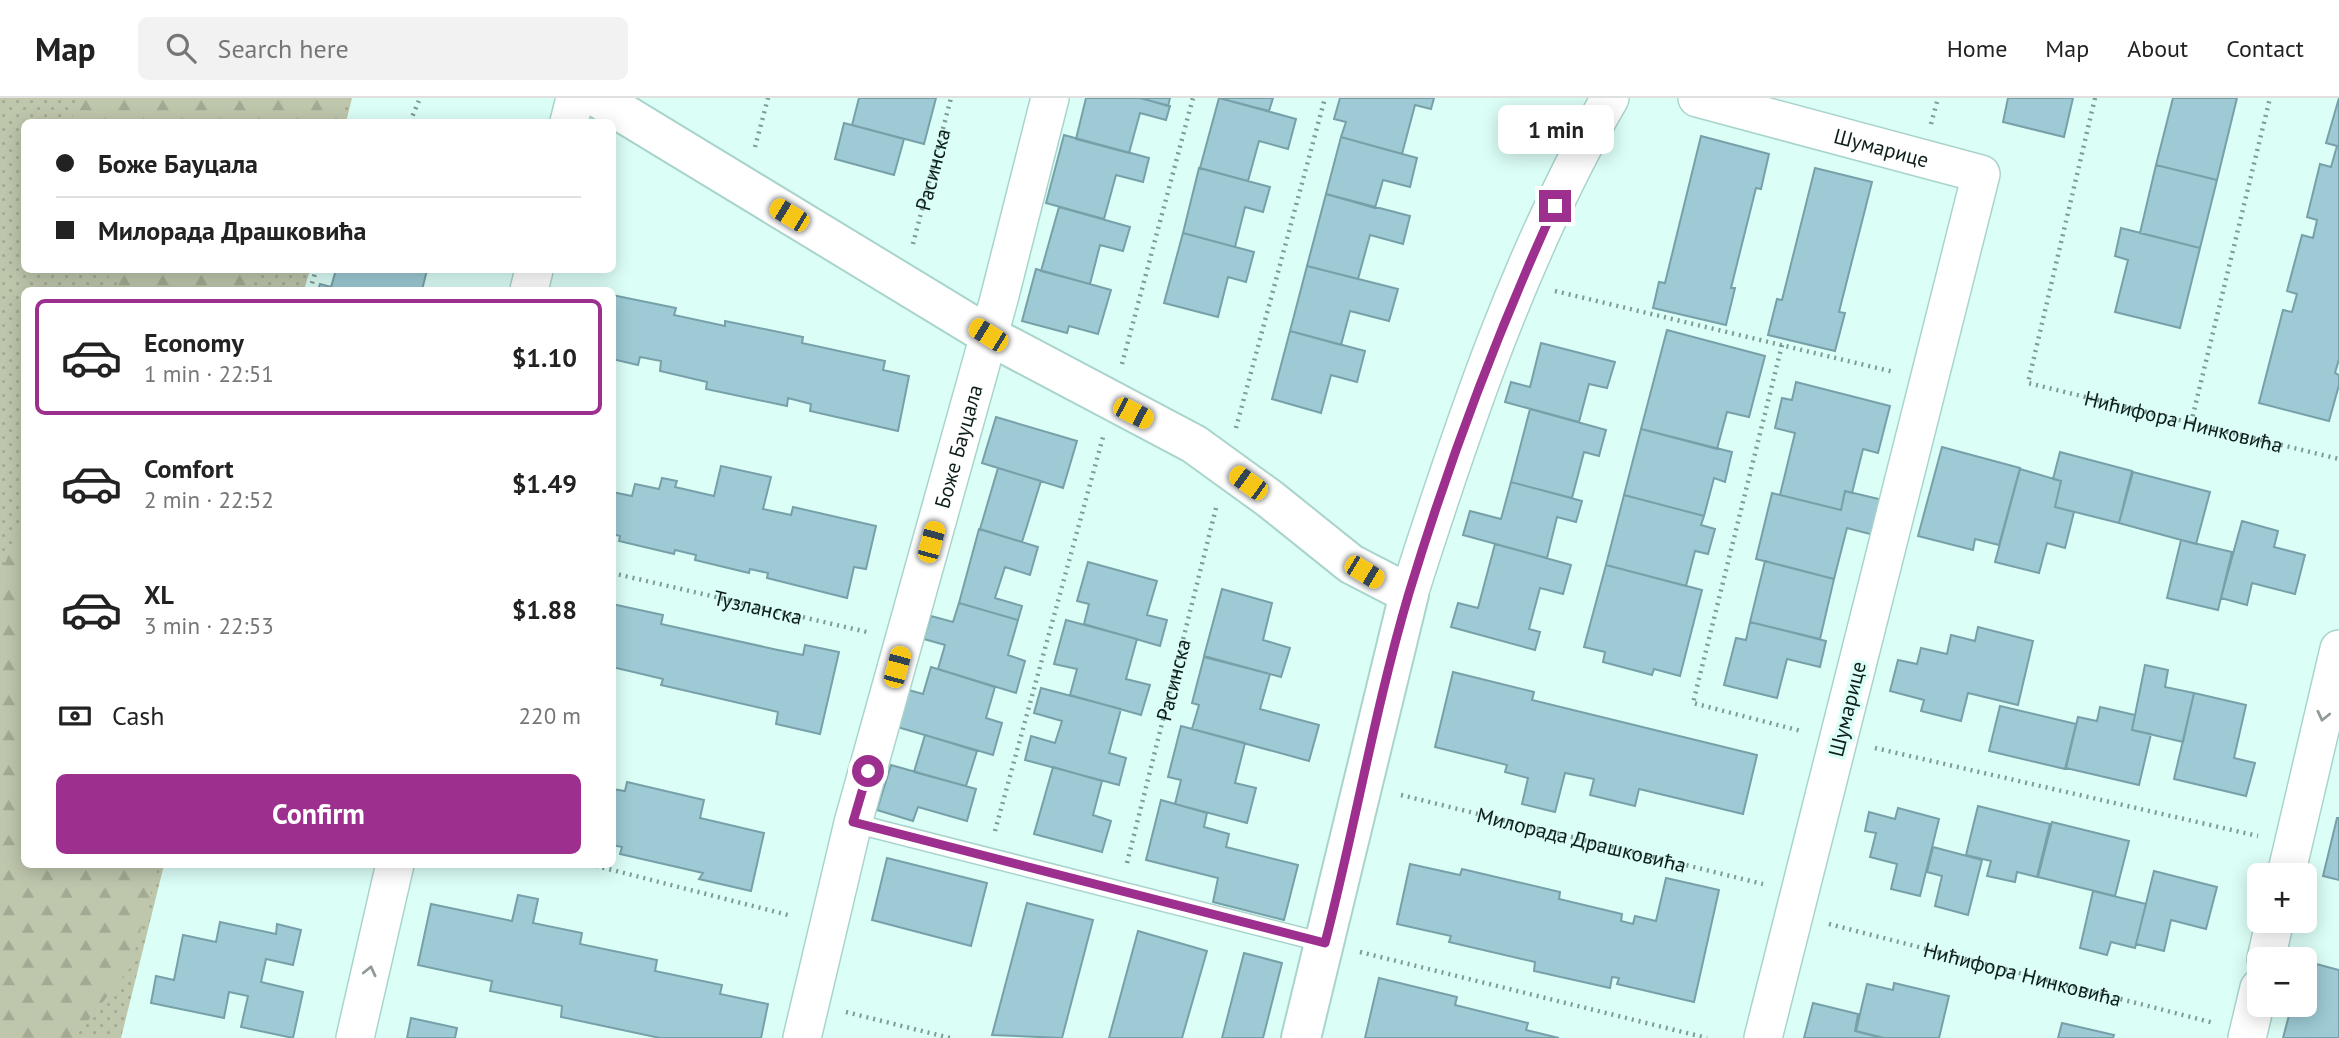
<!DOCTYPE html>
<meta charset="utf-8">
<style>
body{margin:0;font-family:"PT Sans",sans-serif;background:#f2f2f2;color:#222;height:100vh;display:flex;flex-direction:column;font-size:26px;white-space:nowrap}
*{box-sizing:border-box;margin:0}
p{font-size:23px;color:#767676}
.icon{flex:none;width:38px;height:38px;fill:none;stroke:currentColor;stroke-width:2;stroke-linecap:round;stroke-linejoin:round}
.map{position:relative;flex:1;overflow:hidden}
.sheet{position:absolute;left:21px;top:189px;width:595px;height:581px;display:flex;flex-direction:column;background:#fff;border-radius:10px;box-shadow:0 4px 18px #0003}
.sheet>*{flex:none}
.guide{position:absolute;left:21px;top:21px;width:595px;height:154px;border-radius:10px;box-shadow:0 4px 18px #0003;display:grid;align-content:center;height:154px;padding:0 35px;background:#fff}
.controls{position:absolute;left:2247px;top:765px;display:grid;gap:14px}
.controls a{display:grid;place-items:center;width:70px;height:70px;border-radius:10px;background:#fff;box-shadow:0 4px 18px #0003;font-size:35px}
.end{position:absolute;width:32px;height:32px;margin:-16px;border:9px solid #9d308f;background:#fff;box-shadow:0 0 0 4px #fff}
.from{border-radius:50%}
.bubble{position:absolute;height:49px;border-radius:10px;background:#fff;box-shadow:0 4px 18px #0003;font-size:23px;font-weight:700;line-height:49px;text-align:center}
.car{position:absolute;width:21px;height:42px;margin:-21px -10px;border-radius:9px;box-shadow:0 0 5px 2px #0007;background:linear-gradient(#f5c518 24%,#345 0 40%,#f5c518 0 76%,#345 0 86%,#f5c518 0)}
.guide b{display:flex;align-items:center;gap:24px;height:66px;font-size:26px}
.guide b+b{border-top:2px solid #e0e0e0}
.guide i{width:18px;height:18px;background:#222}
ul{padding:12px 0 0;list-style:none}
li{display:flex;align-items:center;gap:21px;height:116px;margin:0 14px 10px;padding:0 21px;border:4px solid transparent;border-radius:10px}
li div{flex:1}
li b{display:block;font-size:26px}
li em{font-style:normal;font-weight:700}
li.on{border-color:#9d308f}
li>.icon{width:63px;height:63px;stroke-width:1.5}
.pay{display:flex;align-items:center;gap:18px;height:77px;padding:0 35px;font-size:26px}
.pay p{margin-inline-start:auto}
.cta{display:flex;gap:14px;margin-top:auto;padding:14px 35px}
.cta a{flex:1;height:80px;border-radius:10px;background:#9d308f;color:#fff;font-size:28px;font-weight:700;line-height:80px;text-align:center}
header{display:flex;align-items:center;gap:42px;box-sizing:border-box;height:98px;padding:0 35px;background:#fff;border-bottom:2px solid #e0e0e0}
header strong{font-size:33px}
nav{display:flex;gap:38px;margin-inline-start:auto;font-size:24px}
.search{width:490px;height:63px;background:#f2f2f2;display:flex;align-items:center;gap:18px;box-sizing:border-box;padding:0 24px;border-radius:10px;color:#767676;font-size:26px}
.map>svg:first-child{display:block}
</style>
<header>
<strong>Map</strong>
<div class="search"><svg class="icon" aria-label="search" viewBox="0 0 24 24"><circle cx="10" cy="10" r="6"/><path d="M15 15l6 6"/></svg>Search here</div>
<nav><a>Home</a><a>Map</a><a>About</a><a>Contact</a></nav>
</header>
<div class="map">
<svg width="2339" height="940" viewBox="0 0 2339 940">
<defs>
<pattern id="grass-dots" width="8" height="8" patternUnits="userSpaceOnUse" patternTransform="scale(1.75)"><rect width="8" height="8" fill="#bec6ac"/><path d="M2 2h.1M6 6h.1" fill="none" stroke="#a2aa93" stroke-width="1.8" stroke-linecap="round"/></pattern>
<pattern id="forest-firs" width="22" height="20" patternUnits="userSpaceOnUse" patternTransform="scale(1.75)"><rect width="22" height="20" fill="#bec6ac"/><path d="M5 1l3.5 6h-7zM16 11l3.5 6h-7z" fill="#a2aa93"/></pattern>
</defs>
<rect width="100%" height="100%" fill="#dbfef7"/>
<path fill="url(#grass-dots)" d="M 0,0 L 352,0 L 346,24 L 24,24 L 24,172 L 310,172 L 304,192 L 24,192 L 24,766 L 164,767 L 121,940 L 0,940 Z"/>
<path fill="url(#forest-firs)" d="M 77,0 L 348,0 L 340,24 L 71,24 Z
M 101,172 L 265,172 L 249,192 L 125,192 Z
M 24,418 L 24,766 L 156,766 L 157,773 L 130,870 L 74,940 L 0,940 L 0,478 Z"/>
<path fill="#9dcad4" stroke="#77a0a9" stroke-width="2" d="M 859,0 L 936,0 L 924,46 L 852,27 Z
M 1086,0 L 1140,0 L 1170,8 L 1166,22 L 1140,15 L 1129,55 L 1076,41 Z
M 1141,0 L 1170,0 L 1168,8 Z
M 1219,0 L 1296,21 L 1288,51 L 1259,43 L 1248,83 L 1200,70 Z
M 1219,0 L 1273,0 L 1269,13 Z
M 1340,0 L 1434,0 L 1431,11 L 1415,7 L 1402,56 L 1341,39 L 1346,24 L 1334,21 Z
M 2008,0 L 2073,0 L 2064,39 L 2003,24 Z
M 2173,0 L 2237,0 L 2217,82 L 2156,67 Z
M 2339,0 L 2339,261 L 2335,275 L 2339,277 L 2339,287 L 2329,323 L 2259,305 L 2283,212 L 2292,214 L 2297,196 L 2287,193 L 2302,137 L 2313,140 L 2317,122 L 2307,119 L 2320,66 L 2331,69 L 2337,48 L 2326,45 Z
M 844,25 L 904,41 L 894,77 L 835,61 Z
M 1064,37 L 1149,60 L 1143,84 L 1116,77 L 1104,121 L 1046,105 Z
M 1701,38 L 1769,56 L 1761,91 L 1756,90 L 1731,190 L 1735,190 L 1726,227 L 1653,210 L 1659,184 L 1665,185 Z
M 1341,39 L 1417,60 L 1410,89 L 1383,82 L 1375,110 L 1326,96 Z
M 2156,67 L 2217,82 L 2200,150 L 2140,135 Z
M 1199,70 L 1270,89 L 1263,114 L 1245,109 L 1235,149 L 1183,135 Z
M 1815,70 L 1872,84 L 1839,214 L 1845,215 L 1835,253 L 1768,237 L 1777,201 L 1782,202 Z
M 1326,96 L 1410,118 L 1403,146 L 1370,137 L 1358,181 L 1307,168 Z
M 1059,109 L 1130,129 L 1123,153 L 1100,147 L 1090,186 L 1041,173 Z
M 2121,130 L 2200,150 L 2180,230 L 2115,214 L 2128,162 L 2115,158 Z
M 1183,135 L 1254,154 L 1246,184 L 1228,179 L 1218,219 L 1164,205 Z
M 1307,168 L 1398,191 L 1389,223 L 1350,213 L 1341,247 L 1290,233 Z
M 1036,171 L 1111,192 L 1098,236 L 1069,228 L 1067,235 L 1022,223 Z
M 336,172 L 435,172 L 427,172 L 422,192 L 318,192 L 320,186 L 331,189 Z
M 612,197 L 676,210 L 674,217 L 725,228 L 725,223 L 803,239 L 802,245 L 885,263 L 883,272 L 909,278 L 898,333 L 810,313 L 811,306 L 788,300 L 787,308 L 706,291 L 707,284 L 660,273 L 661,263 L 640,259 L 638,267 L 612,261 Z
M 1667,232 L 1765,258 L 1749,319 L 1727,314 L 1717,351 L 1641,331 Z
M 1290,233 L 1365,253 L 1357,284 L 1331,277 L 1321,315 L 1272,301 Z
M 1541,245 L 1615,264 L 1607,290 L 1589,286 L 1579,324 L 1505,304 L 1511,284 L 1530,289 Z
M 1796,284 L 1890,308 L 1878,355 L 1863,351 L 1852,395 L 1845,393 L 1841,412 L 1780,397 L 1795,335 L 1775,330 L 1782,300 L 1792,302 Z
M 1530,311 L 1606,332 L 1599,358 L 1584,354 L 1572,400 L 1511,384 Z
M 996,319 L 1077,343 L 1063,390 L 982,365 Z
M 1641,331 L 1732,354 L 1725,384 L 1714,380 L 1704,418 L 1624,397 Z
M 1942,349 L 2020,370 L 1999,447 L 1975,441 L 1973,452 L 1918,438 Z
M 2060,354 L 2132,373 L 2119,425 L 2055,409 L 2061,383 L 2053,381 Z
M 721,368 L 771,379 L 763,411 L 791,417 L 793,409 L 876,428 L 866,471 L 854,469 L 847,500 L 767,480 L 768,475 L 750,471 L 749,475 L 695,462 L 696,457 L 675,452 L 674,456 L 619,443 L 620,438 L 612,436 L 612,394 L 632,398 L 635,386 L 659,391 L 662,380 L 677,383 L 675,389 L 714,398 Z
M 998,370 L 1041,383 L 1022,444 L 980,431 Z
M 2020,371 L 2061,383 L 2055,409 L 2074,414 L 2065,450 L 2047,445 L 2039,475 L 1995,464 Z
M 2133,374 L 2210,394 L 2196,446 L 2119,425 Z
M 1511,384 L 1582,403 L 1576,424 L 1557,419 L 1547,460 L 1463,437 L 1470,413 L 1501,421 Z
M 1845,393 L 1883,402 L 1874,437 L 1847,430 L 1834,481 L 1756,461 L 1772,395 L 1841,412 Z
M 1624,397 L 1704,418 L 1701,427 L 1715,431 L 1708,456 L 1695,453 L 1686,488 L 1606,467 Z
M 2242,423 L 2278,433 L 2274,449 L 2305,457 L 2295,496 L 2252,485 L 2247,507 L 2221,500 Z
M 979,431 L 1038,449 L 1030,477 L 1005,469 L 995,500 L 1022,508 L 1018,522 L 959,505 Z
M 2181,442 L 2232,454 L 2218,512 L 2167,500 Z
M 1495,446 L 1571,467 L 1563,496 L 1540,490 L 1529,531 L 1540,534 L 1535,552 L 1451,529 L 1458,505 L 1478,510 Z
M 1765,463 L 1834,481 L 1820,541 L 1750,524 Z
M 1088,464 L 1157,483 L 1147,517 L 1167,522 L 1160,548 L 1084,526 L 1089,506 L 1077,503 Z
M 1606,467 L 1702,492 L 1680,578 L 1654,571 L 1652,577 L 1603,564 L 1605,554 L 1584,549 Z
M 1222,491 L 1272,505 L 1263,542 L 1290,550 L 1281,579 L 1204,558 Z
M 959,505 L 1018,522 L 1008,557 L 1025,563 L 1016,595 L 938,571 L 945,547 L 924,541 L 931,518 L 953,524 Z
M 612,506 L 663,517 L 661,526 L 778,552 L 803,557 L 805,547 L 839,554 L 820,636 L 776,626 L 778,614 L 661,587 L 663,581 L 612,569 Z
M 1066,522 L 1137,541 L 1126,581 L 1150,587 L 1141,617 L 1070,597 L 1077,571 L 1054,566 Z
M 1750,524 L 1826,543 L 1820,569 L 1787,561 L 1777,600 L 1724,587 L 1736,540 L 1746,542 Z
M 1978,529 L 2033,543 L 2018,607 L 1968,595 L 1961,623 L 1921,613 L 1924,602 L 1890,593 L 1898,562 L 1917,566 L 1921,550 L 1947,556 L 1951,537 L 1975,543 Z
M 1204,559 L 1270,576 L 1260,611 L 1319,627 L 1309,663 L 1192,631 L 1199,607 L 1192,605 Z
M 2145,567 L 2168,572 L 2165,589 L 2194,595 L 2183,644 L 2132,632 Z
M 931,569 L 995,589 L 986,620 L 1002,625 L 993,657 L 894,628 L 905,591 L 923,596 Z
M 1453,574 L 1534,594 L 1532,602 L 1757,657 L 1743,716 L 1639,691 L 1635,708 L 1590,697 L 1594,681 L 1565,675 L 1555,714 L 1522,706 L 1528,680 L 1505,674 L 1507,667 L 1435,649 Z
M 1041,590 L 1121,611 L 1109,655 L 1126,660 L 1119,687 L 1025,662 L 1031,638 L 1055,645 L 1062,623 L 1034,615 Z
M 2194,595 L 2246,607 L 2234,660 L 2255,665 L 2246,698 L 2174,681 Z
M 2000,608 L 2076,626 L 2065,671 L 1989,653 Z
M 2100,609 L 2135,617 L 2132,632 L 2151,636 L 2139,687 L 2066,670 L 2078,619 L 2097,623 Z
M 1181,628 L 1245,645 L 1235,685 L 1256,690 L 1247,725 L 1175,706 L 1181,682 L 1168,679 Z
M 925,637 L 977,653 L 966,688 L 914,674 Z
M 891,667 L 976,691 L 967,723 L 918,709 L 913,723 L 877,712 Z
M 1053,669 L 1102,683 L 1093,717 L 1111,723 L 1102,754 L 1034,736 Z
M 627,684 L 704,702 L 700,720 L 764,735 L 751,793 L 699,781 L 703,775 L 620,756 L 622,749 L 612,747 L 612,691 L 625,693 Z
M 1161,702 L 1207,715 L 1204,729 L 1229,736 L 1226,749 L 1298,767 L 1284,822 L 1213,804 L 1218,780 L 1146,762 Z
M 1978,708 L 2050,726 L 2037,779 L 2017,774 L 2015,784 L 1987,778 L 1991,763 L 1966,757 Z
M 1898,710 L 1939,721 L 1920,798 L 1891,791 L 1897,766 L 1870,759 L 1876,735 L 1865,733 L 1869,714 L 1895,721 Z
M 2337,720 L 2339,720 L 2339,782 L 2323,778 Z
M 2052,724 L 2129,743 L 2115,798 L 2038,779 Z
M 1933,749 L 1982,762 L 1968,817 L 1935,808 L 1942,778 L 1927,774 Z
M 887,760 L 987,785 L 971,848 L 872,822 Z
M 1410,766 L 1460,777 L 1462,771 L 1560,794 L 1559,801 L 1622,816 L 1621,823 L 1633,826 L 1635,818 L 1656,823 L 1666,780 L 1719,792 L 1694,904 L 1617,886 L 1619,880 L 1612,879 L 1610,890 L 1534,873 L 1535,864 L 1449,844 L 1451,838 L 1397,826 Z
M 2154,773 L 2217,789 L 2206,831 L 2171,822 L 2164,853 L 2136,846 Z
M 2093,793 L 2146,806 L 2135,850 L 2111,844 L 2107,857 L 2080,850 Z
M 518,797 L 538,801 L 533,825 L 582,835 L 580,846 L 657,862 L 655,873 L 722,887 L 720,896 L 768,906 L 761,940 L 660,940 L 561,919 L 562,908 L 490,893 L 492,883 L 418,867 L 431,806 L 512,823 Z
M 1027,805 L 1093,822 L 1062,940 L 992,937 Z
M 220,824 L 276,836 L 277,826 L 301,832 L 293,867 L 266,861 L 261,884 L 303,894 L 293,940 L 241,929 L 248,898 L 229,894 L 224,920 L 151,905 L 156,878 L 174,882 L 183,837 L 216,844 Z
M 1138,833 L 1207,853 L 1182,940 L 1109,940 Z
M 1244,855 L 1282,865 L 1263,940 L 1222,940 Z
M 2305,863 L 2339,872 L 2339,940 L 2283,940 L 2292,906 L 2305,906 Z
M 1379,880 L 1457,899 L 1455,907 L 1528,925 L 1526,932 L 1559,940 L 1365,940 Z
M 1894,885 L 1949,898 L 1939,940 L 1884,940 L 1856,933 L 1867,886 L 1893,892 Z
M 1813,905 L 1858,916 L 1855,933 L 1882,940 L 1804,940 Z
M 411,920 L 457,930 L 455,940 L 407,940 Z
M 2062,925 L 2114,937 L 2113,940 L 2058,940 Z"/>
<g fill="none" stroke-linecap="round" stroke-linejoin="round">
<defs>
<path id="lane" d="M 853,725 L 1325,845"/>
<g id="street">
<path id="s7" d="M 1697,0 L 1981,76 L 1763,940"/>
<path d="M 569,24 L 575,0"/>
<path d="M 529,192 L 534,172"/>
<path d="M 1409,496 C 1463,327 1521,154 1610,0"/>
<path d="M 2286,777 L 2339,551"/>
<path d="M 2266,861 L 2275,822"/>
<path d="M 355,940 L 395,766"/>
<path id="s8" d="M 802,940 L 853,725 L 999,201 L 1050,0"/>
<path d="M 2247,940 L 2259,890"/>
</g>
<path id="secondary" d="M 598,0 L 988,237 L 1194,346 L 1270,401 L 1351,466 L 1409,496 L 1301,940"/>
</defs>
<use href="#lane" stroke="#a9d4cc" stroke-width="21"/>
<use href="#street" stroke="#a9d4cc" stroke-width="40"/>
<use href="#secondary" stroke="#a9d4cc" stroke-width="42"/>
<g stroke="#809b96" stroke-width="4.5" stroke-dasharray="2 5" stroke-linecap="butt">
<path id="s1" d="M 2095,0 L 2028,285 L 2339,361"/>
<path d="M 410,24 L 420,0"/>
<path d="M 1931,26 L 1938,0"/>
<path d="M 755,49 L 768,0"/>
<path id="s2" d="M 913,146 L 951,0"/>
<path d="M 310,192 L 316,172"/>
<path d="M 1555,193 L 1894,274"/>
<path d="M 1782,247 L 1693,605 L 1801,633"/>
<path d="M 1122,266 L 1193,0"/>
<path d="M 2191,325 L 2270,0"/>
<path d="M 1236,330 L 1325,0"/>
<path id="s3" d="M 612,475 L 867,534"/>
<path d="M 1875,650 L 2258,738"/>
<path id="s4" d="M 1401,697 L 1763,786"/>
<path d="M 995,733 L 1103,339"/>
<path id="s5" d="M 1127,765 L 1216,410"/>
<path d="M 589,766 L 792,818"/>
<path id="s6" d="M 1829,826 L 2214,925"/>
<path d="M 1360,854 L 1707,940"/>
<path d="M 846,914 L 950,940"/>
</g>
<use href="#lane" stroke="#fff" stroke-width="18"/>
<use href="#street" stroke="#fff" stroke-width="37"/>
<use href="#secondary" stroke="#fff" stroke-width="38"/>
</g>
<defs><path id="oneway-chevron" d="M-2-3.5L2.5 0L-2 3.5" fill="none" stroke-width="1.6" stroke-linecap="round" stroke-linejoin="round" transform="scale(1.75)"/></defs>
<g stroke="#929a98">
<use href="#oneway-chevron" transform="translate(2323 618) rotate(103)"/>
<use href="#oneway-chevron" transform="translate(370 873) rotate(-77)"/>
</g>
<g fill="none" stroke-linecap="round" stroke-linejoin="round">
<path stroke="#9d308f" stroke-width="9" d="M 868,673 L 853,724 L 1325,845 C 1355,729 1375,610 1409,495 C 1449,363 1498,233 1555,108"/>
</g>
<g text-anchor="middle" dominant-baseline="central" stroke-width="7" stroke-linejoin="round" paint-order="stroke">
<g font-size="21" fill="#0d1e1b" stroke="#dbfef7">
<text stroke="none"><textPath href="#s7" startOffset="191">Шумарице</textPath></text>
<text stroke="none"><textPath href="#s2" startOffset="77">Расинска</textPath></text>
<text stroke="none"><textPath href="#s1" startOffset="453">Нићифора Нинковића</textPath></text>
<text stroke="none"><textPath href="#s8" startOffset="612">Боже Бауцала</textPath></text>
<text stroke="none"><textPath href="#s3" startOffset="150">Тузланска</textPath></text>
<text stroke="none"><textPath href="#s5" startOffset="189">Расинска</textPath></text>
<text transform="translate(1847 611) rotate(-76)">Шумарице</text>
<text stroke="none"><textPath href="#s4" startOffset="186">Милорада Драшковића</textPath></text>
<text stroke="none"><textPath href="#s6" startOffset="200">Нићифора Нинковића</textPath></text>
</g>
</g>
</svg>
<div class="controls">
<a>+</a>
<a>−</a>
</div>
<i class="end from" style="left:868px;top:673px"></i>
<i class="end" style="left:1555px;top:108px"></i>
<div class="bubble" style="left:1498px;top:7px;width:116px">1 min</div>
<i class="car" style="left:789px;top:117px;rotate:301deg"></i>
<i class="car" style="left:988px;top:237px;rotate:302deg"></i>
<i class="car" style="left:1133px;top:315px;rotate:117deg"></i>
<i class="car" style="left:1248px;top:385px;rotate:306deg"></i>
<i class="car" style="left:931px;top:444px;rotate:15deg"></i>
<i class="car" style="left:1364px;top:474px;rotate:121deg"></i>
<i class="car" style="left:897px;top:569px;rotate:15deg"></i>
<div class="guide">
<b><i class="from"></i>Боже Бауцала</b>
<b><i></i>Милорада Драшковића</b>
</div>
<section class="sheet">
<ul>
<li class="on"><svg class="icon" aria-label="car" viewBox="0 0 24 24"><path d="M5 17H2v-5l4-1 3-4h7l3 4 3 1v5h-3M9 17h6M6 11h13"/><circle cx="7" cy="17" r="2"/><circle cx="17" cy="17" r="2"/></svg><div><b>Economy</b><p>1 min · 22:51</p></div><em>$1.10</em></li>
<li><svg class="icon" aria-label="car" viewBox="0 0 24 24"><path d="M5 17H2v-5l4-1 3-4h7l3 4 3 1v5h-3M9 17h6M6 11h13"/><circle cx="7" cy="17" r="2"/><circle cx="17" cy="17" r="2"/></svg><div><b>Comfort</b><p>2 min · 22:52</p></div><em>$1.49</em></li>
<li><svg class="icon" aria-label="car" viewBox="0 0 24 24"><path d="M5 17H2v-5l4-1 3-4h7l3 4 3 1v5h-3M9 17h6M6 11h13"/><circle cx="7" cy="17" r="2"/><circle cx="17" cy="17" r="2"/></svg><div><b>XL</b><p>3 min · 22:53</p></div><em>$1.88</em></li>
</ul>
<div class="pay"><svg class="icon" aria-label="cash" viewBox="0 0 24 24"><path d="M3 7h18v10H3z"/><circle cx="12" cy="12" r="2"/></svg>Cash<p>220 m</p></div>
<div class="cta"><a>Confirm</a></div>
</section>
</div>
